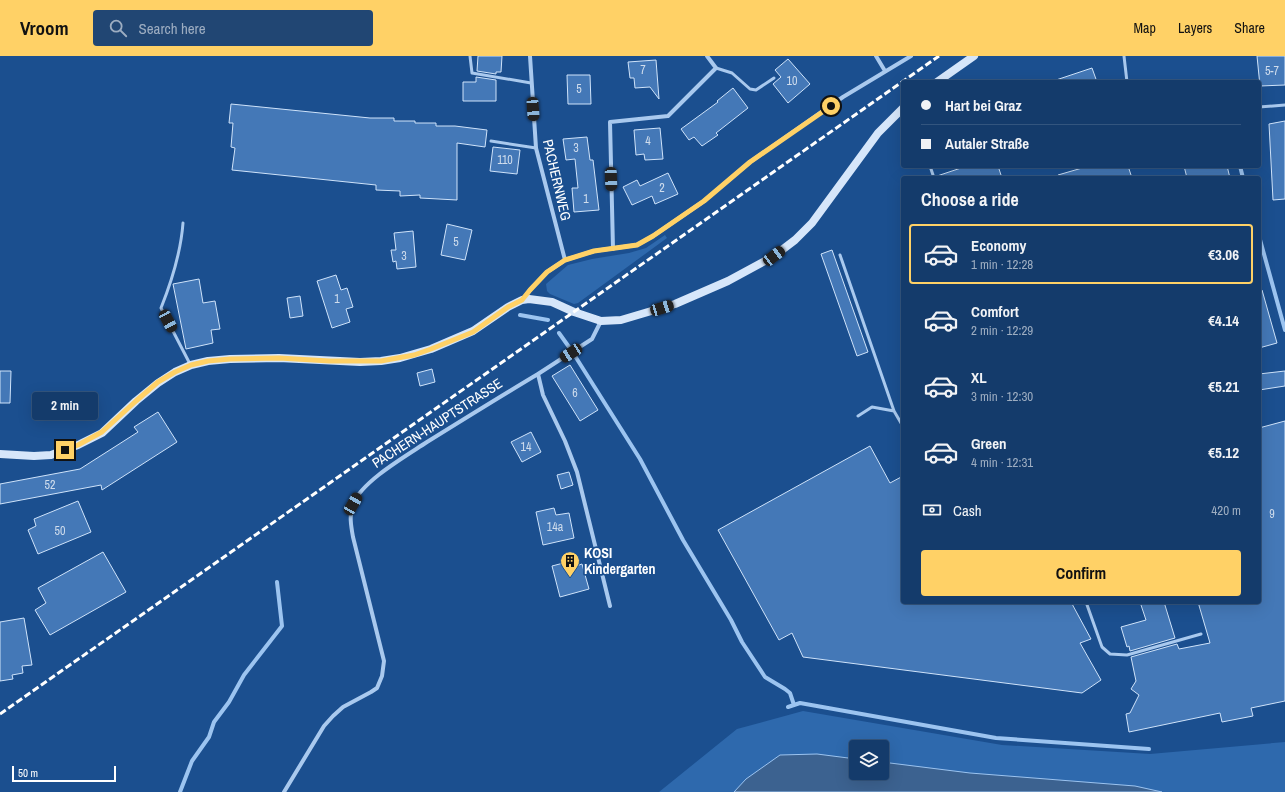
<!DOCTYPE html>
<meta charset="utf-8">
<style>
body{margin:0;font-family:"Archivo Narrow",sans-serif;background:#214673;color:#f1f3f6;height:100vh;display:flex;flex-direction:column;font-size:15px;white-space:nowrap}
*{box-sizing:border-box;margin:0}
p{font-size:13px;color:#9dadc1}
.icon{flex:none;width:22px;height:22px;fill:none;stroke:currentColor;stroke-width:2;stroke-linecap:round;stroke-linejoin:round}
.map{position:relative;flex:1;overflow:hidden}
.drawer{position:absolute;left:901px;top:120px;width:360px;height:428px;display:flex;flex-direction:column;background:#143b6b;border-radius:4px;box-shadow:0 4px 16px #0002,0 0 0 1px #33557e}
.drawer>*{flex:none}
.guide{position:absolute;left:901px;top:24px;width:360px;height:88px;border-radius:4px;box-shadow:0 4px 16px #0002,0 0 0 1px #33557e;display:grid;align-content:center;height:88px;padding:0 20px;background:#143b6b}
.buttons{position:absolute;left:849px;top:684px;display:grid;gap:8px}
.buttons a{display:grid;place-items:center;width:40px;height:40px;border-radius:4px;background:#143b6b;box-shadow:0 4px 16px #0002,0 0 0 1px #33557e;font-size:20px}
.scale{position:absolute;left:12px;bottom:10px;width:104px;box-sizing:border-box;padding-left:4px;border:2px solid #fff;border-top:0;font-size:11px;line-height:14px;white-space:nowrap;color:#fff;-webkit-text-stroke:3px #1b4f8f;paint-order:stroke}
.end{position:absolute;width:18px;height:18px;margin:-9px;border:5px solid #ffd166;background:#111;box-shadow:0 0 0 2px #111}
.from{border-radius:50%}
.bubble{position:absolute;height:28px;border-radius:4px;background:#143b6b;box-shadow:0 4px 16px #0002,0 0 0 1px #33557e;font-size:13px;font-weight:800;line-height:28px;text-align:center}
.car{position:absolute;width:12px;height:24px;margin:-12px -6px;border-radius:5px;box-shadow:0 0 3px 1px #0007;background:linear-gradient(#222 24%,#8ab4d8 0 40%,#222 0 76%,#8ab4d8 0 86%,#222 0)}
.guide b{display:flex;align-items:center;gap:14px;height:38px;font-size:15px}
.guide b+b{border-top:1px solid #33557e}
.guide i{width:10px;height:10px;background:#f1f3f6}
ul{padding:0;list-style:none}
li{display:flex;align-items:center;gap:12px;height:60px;margin:0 8px 6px;padding:0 12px;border:2px solid transparent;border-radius:4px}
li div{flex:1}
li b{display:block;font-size:15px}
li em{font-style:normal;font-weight:800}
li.on{border-color:#ffd166}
li>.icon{width:36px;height:36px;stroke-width:1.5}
h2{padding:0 20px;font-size:18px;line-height:48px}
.pay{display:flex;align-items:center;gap:10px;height:44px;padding:0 20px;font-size:15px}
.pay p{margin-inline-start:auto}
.button{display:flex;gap:8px;margin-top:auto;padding:8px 20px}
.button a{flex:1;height:46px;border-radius:4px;background:#ffd166;color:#111;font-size:16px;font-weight:800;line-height:46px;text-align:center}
header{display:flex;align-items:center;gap:24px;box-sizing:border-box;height:56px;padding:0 20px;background:#ffd166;color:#111}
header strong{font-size:19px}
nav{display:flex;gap:22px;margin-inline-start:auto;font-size:14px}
.search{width:280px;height:36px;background:#214673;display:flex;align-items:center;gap:10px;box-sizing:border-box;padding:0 14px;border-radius:4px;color:#9dadc1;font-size:15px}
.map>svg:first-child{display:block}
</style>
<header>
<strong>Vroom</strong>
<div class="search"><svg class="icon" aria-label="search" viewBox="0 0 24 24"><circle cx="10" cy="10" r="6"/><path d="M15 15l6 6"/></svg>Search here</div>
<nav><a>Map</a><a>Layers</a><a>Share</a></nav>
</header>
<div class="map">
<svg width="1285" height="736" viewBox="0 0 1285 736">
<rect width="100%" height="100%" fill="#1b4f8f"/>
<path fill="#2e69ad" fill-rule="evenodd" d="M 665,179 L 667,182 L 578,247 L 574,248 L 550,238 L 547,235 L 546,228 L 568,209 L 592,203 L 629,197 L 646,192 Z
M 803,655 L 1002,689 L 1150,698 L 1285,686 L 1285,736 L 659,736 L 737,673 ZM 856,691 L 882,691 L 882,717 L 856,717 Z"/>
<path fill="#3c6290" stroke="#9cc4f0" d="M 817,698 L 856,703 L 856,717 L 882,717 L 882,706 L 970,717 L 1135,730 L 1162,736 L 734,736 L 746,723 L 780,699 Z"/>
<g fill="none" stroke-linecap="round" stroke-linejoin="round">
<path stroke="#9cc4f0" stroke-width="4" d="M 1240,110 L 1243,122
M 1259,180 L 1285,274
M 520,259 L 548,264
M 559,277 L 569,291
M 575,300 L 640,403 L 683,484 L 731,564 L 742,586 L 765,621 L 785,633 L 790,637 L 794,649
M 788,651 L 800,647 L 996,682 L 1149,693
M 180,736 L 192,705 L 209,681 L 214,666 L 229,646 L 244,619 L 282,570 L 277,526"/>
</g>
<path fill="#4478b7" stroke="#cfe3fa" d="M 478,0 L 502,0 L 501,16 L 496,16 L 496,18 L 477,15 Z
M 1257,0 L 1285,0 L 1285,29 L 1260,30 Z
M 788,3 L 810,28 L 788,47 L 773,28 L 781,21 L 775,14 Z
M 656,4 L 659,43 L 650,31 L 635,32 L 634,22 L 630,22 L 628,6 Z
M 1092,12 L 1097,26 L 1056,26 L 1056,24 Z
M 567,19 L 590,19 L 591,48 L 568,48 Z
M 476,21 L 496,24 L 496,45 L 463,45 L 463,26 L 476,26 Z
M 733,32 L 748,52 L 716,77 L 718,79 L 702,90 L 694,81 L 689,84 L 681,73 L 718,46 L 717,45 Z
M 231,48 L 370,62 L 394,62 L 394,65 L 415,65 L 415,67 L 436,67 L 436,70 L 455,70 L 487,74 L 485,91 L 457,87 L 457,144 L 420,142 L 420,139 L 400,140 L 400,135 L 376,134 L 376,129 L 232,114 L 235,92 L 231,91 L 233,67 L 229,67 Z
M 1285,65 L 1285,143 L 1273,144 L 1269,68 Z
M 660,72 L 663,103 L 645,104 L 644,98 L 636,99 L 634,74 Z
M 587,81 L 590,104 L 593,104 L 599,154 L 574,156 L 572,132 L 578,132 L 575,103 L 566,104 L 563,83 Z
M 493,91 L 520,94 L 517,118 L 490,115 Z
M 967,110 L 998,110 L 1002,122 L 938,122 L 937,120 Z
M 1089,110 L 1128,110 L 1132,122 L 1059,122 L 1058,119 Z
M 1184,110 L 1227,110 L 1230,122 L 1187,122 Z
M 668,117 L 678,138 L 655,148 L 652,140 L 632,149 L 623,131 L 637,124 L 640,130 Z
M 447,168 L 472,174 L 465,204 L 441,199 Z
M 413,175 L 416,211 L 397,213 L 396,205 L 393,206 L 391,194 L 396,194 L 394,177 Z
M 832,194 L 868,296 L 857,300 L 821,198 Z
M 336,219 L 341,234 L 347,232 L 353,251 L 346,253 L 350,266 L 332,272 L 317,225 Z
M 199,223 L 203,247 L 215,245 L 220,273 L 211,274 L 213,287 L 186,293 L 173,228 Z
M 1262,234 L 1277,287 L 1259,292 L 1259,235 Z
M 300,240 L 303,260 L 290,262 L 287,242 Z
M 570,309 L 598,354 L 580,365 L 552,320 Z
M 432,313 L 435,326 L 420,330 L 417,317 Z
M 0,315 L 11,315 L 10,347 L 0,347 Z
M 1285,315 L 1285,330 L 1259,334 L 1259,318 Z
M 158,356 L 177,386 L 102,434 L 101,429 L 0,448 L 0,428 L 80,413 L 138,376 L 134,371 Z
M 1285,365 L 1285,645 L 1251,652 L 1253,660 L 1222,666 L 1220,657 L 1129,676 L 1126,658 L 1130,657 L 1139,639 L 1131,633 L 1136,625 L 1131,601 L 1177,588 L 1179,593 L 1210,587 L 1198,546 L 1259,546 L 1259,372 Z
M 531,376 L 541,396 L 522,406 L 511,386 Z
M 870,390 L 890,427 L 903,420 L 903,546 L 1071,546 L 1091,583 L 1080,587 L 1101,624 L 1082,637 L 803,601 L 792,577 L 779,584 L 718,474 Z
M 569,416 L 573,429 L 561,433 L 557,419 Z
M 78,445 L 91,476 L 38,498 L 28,474 L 36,470 L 34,463 Z
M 554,452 L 556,459 L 569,457 L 574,482 L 543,489 L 536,456 Z
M 103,496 L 126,536 L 50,579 L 35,554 L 46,547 L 38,532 Z
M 575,504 L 576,510 L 582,508 L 589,533 L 560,541 L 552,510 Z
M 1140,546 L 1164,546 L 1175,582 L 1130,595 L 1129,590 L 1127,591 L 1121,571 L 1146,564 Z
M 24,562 L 32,609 L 22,610 L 23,617 L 12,619 L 13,623 L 0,625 L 0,566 Z"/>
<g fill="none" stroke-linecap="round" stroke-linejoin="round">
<path stroke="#a9c9ee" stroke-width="3" d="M 470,0 L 472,17 L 531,27
M 1124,0 L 1127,26
M 716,12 L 732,17 L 750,33 L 756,34 L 774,22
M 1259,51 L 1285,49
M 491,85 L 536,92
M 930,110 L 934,122
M 183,167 C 181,194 171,227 161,252 L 190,308
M 840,199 L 894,355
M 858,360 L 872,351 L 894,355 L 901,367 L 903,369
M 1086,546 L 1102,591 L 1110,598 L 1127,599 L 1201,578"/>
<path stroke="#a9c9ee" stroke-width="4" d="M 530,0 L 536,92 L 565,204
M 876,0 L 885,15
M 613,193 L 610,66 L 668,60 L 716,12 L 707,0
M 523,244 L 530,234 L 547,216 L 565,204 L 594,195 L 637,189 L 653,180 L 704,145 L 750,106 L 843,41 L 911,0
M 601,265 L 592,283 L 538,318 L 543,339 L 565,385 L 577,416 L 610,550
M 284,736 L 324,670 L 333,660 L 343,651 L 371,636 L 377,632 L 382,620 L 384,605 L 353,481 C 351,470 349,459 353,448 C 362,425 406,400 427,386 C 464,363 501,340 538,318"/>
<path stroke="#d6e6fa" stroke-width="8" d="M 937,26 L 974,0
M 0,398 L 34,400 L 51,399 L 78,389 L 102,377 L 136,345 L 158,327 L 175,316 L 191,309 L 208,305 L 230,303 L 279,302 L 360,306 L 381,305 L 400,302 L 431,293 L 473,275 L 508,251 L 522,244 L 529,243 L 552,246 L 574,256 L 601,265 L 621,264 L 675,248 L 728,225 L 774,200 L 795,184 L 812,167 L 878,77 L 903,52"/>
<path stroke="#fff" stroke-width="3" stroke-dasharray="7 3" stroke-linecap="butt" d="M 0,658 L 939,0"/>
</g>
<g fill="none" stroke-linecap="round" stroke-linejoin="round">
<path stroke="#ffd166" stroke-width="5" d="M 65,394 L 78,389 L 102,376 L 136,345 L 158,326 L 175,316 L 191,309 L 208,305 L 230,303 L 279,302 L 330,305 L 381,305 L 414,299 L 431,293 L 473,276 L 508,251 L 522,244 L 530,234 L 547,216 L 565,204 L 594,195 L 637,189 L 653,180 L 704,145 L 750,106 L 831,50"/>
</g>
<defs>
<symbol id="building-pin" viewBox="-11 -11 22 30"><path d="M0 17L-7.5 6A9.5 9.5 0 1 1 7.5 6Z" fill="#ffd166" stroke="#1b4f8f"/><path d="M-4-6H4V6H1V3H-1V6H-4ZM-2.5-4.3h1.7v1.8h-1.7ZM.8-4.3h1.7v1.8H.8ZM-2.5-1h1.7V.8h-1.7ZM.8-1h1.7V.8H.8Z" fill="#111"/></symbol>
</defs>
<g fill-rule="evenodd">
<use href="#building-pin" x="559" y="494" width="22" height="30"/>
</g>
<g text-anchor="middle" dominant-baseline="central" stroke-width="3.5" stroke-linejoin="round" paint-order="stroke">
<g font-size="12" fill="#d0dded">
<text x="643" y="14">7</text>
<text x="1272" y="15">5-7</text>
<text x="792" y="25">10</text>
<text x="579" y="33">5</text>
<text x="648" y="85">4</text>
<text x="576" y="92">3</text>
<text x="505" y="104">110</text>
<text x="662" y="132">2</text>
<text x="586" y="143">1</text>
<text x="456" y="186">5</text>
<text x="404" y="200">3</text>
<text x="337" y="243">1</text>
<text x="575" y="337">6</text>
<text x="526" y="391">14</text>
<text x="50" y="429">52</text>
<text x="1272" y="458">9</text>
<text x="555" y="471">14a</text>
<text x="60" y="475">50</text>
</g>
<g font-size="14" fill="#fff" stroke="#1b4f8f">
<text transform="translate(557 124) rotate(77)">PACHERNWEG</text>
<text transform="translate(437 367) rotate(-33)">PACHERN-HAUPTSTRASSE</text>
</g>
<g font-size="14" font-weight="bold" fill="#fff" stroke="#1b4f8f" text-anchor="start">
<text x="584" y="497">KOSI<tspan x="584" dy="16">Kindergarten</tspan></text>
</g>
</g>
</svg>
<div class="buttons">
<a><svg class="icon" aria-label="layers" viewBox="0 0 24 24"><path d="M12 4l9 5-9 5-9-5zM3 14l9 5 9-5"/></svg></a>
</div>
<div class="scale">50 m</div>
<i class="end from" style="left:831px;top:50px"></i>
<i class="end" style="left:65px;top:394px"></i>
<div class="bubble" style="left:32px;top:336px;width:66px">2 min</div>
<i class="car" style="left:533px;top:53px;rotate:176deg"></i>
<i class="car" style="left:611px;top:123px;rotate:178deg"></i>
<i class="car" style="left:774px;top:200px;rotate:53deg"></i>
<i class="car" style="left:662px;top:252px;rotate:73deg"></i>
<i class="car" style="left:168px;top:265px;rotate:152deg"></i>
<i class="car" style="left:571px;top:297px;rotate:237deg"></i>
<i class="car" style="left:353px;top:448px;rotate:30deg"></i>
<div class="guide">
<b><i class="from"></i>Hart bei Graz</b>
<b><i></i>Autaler Straße</b>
</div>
<section class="drawer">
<h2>Choose a ride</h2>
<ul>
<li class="on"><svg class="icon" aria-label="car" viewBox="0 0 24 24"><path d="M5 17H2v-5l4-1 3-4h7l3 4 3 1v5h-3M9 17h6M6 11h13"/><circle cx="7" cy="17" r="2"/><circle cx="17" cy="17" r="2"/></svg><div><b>Economy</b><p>1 min · 12:28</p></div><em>€3.06</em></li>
<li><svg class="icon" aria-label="car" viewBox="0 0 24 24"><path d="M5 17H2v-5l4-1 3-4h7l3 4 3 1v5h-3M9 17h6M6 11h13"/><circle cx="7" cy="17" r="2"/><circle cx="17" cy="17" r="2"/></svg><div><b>Comfort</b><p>2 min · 12:29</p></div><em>€4.14</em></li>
<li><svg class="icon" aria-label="car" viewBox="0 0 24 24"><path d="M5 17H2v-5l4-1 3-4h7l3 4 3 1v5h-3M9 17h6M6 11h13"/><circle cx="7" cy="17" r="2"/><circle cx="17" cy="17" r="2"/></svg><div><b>XL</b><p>3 min · 12:30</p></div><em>€5.21</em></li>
<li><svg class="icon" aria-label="car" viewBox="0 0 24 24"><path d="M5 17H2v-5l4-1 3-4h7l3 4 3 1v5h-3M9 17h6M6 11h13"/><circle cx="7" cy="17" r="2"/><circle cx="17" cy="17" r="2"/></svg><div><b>Green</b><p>4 min · 12:31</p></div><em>€5.12</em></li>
</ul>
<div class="pay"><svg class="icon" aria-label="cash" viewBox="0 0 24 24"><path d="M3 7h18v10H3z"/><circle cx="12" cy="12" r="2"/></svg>Cash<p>420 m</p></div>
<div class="button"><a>Confirm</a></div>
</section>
</div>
